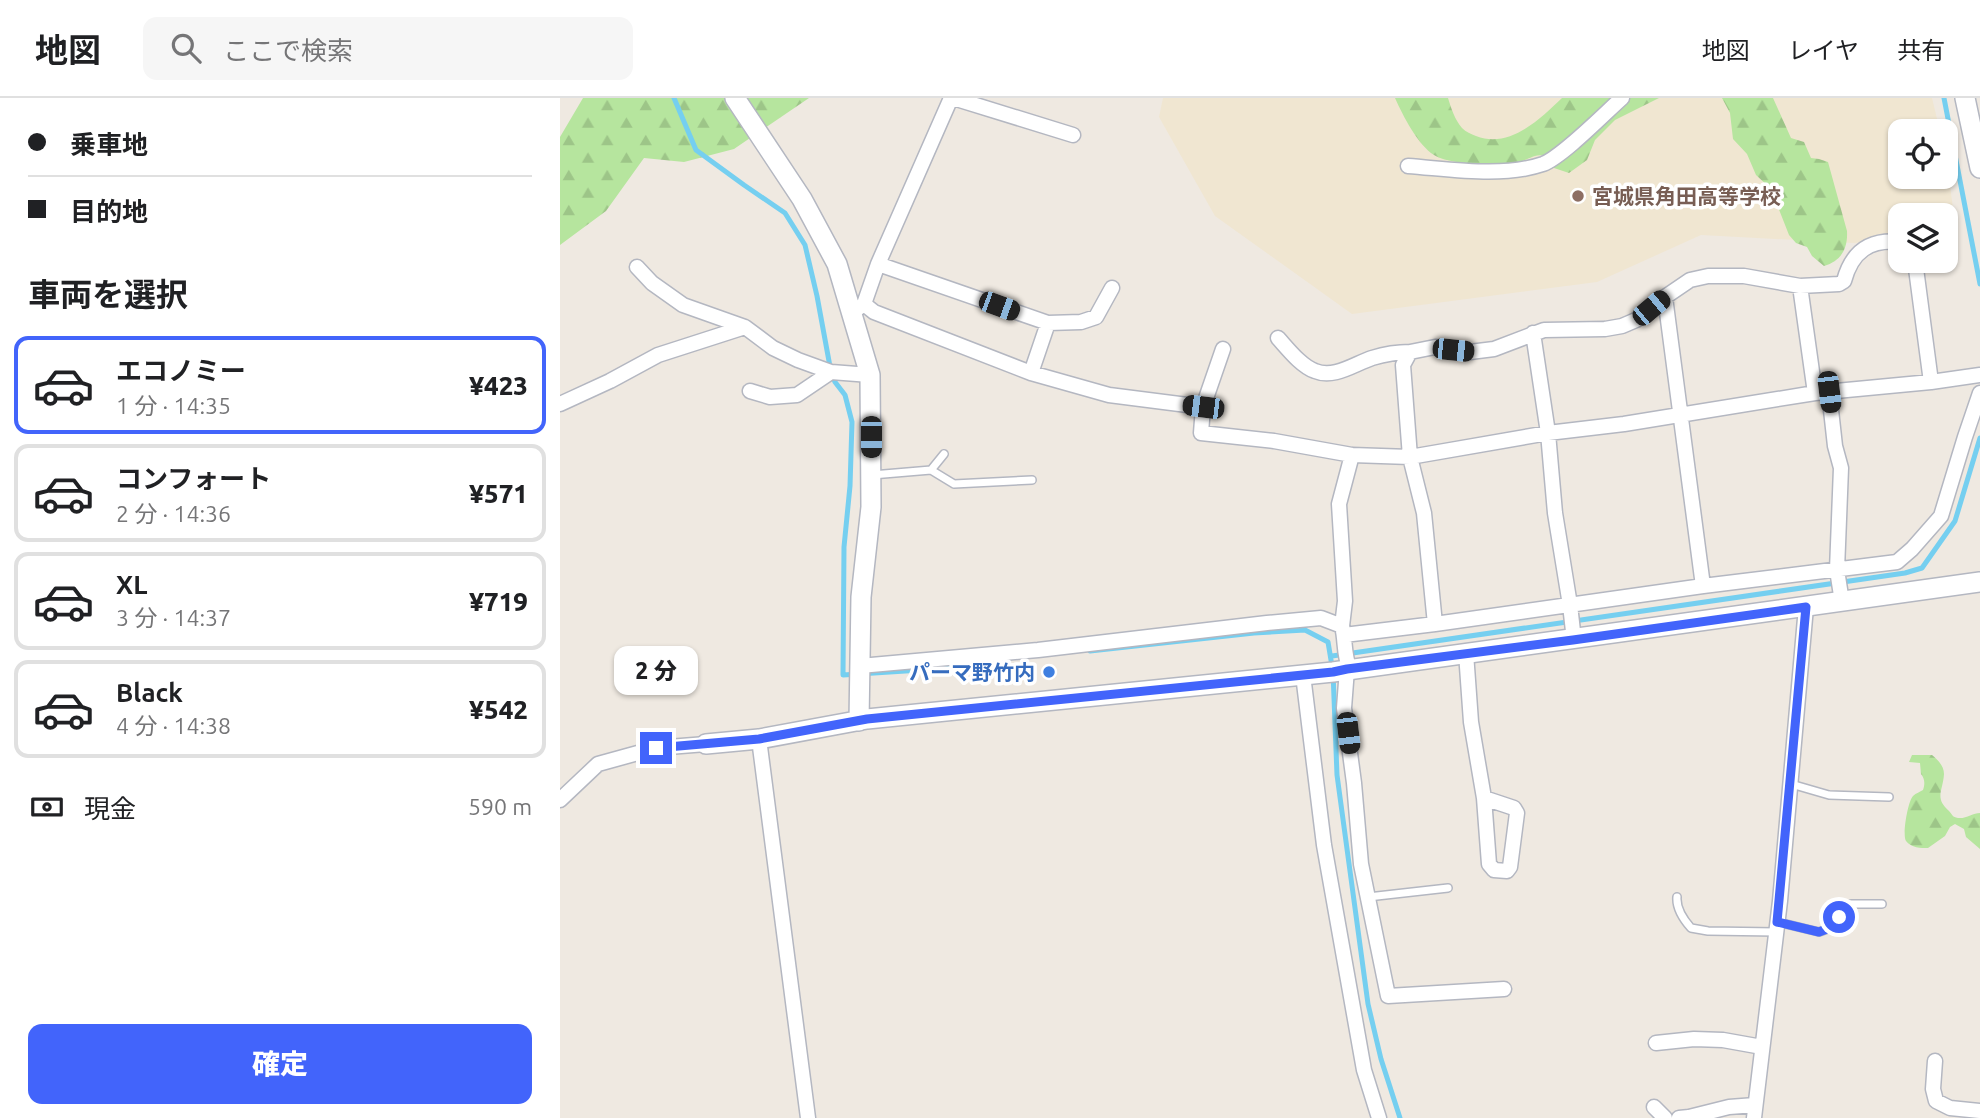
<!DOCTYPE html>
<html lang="ja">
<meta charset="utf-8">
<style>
body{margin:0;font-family:Ubuntu,"Noto Sans JP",sans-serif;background:#f6f6f6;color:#202124;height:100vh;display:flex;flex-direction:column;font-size:26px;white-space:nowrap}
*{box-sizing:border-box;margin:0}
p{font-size:23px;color:#757577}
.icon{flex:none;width:38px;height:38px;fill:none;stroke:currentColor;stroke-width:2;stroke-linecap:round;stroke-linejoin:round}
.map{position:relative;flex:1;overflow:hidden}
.details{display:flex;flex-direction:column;background:#fff;width:560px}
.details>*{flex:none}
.hud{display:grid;align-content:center;height:154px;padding:0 28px;background:#fff}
.tools{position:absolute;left:1328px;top:21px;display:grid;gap:14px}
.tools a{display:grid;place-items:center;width:70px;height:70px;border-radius:14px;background:#fff;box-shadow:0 2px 5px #0004;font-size:35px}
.end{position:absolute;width:32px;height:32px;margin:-16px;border:9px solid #4264fb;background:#fff;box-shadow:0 0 0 4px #fff}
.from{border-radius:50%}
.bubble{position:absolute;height:49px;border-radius:14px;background:#fff;box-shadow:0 2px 5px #0004;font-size:23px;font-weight:800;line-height:49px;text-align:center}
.car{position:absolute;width:21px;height:42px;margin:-21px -10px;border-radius:9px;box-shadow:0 0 5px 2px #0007;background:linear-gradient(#222 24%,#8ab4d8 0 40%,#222 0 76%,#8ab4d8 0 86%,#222 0)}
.hud b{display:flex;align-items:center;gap:24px;height:66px;font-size:26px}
.hud b+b{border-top:2px solid #e0e0e0}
.hud i{width:18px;height:18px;background:#202124}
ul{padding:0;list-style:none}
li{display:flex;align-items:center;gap:21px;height:98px;margin:0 14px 10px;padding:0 14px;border:4px solid #e0e0e0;border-radius:14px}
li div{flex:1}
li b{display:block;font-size:26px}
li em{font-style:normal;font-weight:800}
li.selected{border-color:#4264fb}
li>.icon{width:63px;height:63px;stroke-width:1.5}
h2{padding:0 28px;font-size:32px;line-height:84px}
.pay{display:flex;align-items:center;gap:18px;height:77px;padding:0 28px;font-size:26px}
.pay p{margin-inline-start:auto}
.action{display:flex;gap:14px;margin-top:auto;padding:14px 28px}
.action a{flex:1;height:80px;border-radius:14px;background:#4264fb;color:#fff;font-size:28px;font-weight:800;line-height:80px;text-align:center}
header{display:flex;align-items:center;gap:42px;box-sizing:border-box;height:98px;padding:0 35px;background:#fff;border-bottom:2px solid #e0e0e0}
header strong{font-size:33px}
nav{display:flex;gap:38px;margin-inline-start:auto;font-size:24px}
.search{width:490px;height:63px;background:#f6f6f6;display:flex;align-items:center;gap:18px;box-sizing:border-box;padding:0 24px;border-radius:14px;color:#757577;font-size:26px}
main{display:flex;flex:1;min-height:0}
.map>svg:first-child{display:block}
</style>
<header>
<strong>地図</strong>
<div class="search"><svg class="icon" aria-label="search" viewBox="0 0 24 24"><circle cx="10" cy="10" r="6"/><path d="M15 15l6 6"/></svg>ここで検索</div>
<nav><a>地図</a><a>レイヤ</a><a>共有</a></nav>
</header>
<main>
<section class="details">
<div class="hud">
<b><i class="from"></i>乗車地</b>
<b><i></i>目的地</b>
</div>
<h2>車両を選択</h2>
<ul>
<li class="selected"><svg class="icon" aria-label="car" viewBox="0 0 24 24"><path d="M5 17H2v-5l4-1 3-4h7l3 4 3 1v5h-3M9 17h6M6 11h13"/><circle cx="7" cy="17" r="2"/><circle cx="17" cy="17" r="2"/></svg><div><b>エコノミー</b><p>1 分 · 14:35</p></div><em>¥423</em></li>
<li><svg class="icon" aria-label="car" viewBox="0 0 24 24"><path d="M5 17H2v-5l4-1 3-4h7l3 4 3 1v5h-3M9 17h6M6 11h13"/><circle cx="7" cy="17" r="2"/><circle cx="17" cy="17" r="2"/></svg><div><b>コンフォート</b><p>2 分 · 14:36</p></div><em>¥571</em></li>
<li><svg class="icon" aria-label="car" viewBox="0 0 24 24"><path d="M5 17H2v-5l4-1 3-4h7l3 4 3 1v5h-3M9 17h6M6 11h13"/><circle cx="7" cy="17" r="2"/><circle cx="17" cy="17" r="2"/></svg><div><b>XL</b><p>3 分 · 14:37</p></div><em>¥719</em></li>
<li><svg class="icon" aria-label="car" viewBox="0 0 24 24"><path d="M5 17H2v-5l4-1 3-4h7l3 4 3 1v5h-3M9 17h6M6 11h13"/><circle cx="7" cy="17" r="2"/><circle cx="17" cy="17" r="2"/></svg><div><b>Black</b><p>4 分 · 14:38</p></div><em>¥542</em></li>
</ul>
<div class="pay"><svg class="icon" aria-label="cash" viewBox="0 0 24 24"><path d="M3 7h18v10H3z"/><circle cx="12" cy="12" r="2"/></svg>現金<p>590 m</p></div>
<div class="action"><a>確定</a></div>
</section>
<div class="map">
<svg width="1420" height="1020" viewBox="0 0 1420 1020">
<defs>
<pattern id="forest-firs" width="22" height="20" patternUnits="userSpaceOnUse" patternTransform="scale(1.75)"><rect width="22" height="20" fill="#b6e59e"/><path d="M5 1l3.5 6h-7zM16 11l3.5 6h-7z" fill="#9dc588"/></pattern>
</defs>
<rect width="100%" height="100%" fill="#efe9e1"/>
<path fill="#f0e6d1" d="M 603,0 L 1372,0 L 1380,33 L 1340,33 L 1340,79 L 1386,79 L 1386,57 L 1396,133 L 1386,135 L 1386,117 L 1340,117 L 1340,140 L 1294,145 L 1141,137 L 1037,184 L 792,216 L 655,118 L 599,19 Z"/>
<path fill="url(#forest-firs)" d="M 23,0 L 249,0 L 174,51 L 124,64 L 84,60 L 46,113 L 0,147 L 0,39 Z
M 835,0 L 888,0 C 891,10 895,22 902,30 C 906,34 911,36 916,38 C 950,51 980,21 1002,0 L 1099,0 L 1055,22 L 1035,42 L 1027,62 L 1009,75 L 991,69 L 985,57 C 972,56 967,63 955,65 C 936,68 890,67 874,57 C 858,47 843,18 835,0 Z
M 1162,0 L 1213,0 L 1231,40 L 1244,44 L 1251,60 L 1259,61 L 1268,64 L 1287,133 C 1288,151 1281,163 1264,168 L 1252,158 L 1247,149 L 1236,145 L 1229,137 L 1211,91 L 1196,77 L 1187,56 L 1173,41 L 1170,15 Z
M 1352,657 L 1372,657 C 1378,662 1384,668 1384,676 C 1383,693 1374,700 1389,713 C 1393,717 1392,719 1398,720 C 1406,721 1413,715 1420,715 L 1420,751 L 1406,739 L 1404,731 L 1395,726 L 1390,729 L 1385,738 L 1368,750 C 1361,750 1351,750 1346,743 C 1342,737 1348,703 1353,698 C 1356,695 1360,694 1363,692 C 1365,686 1365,681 1361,676 L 1360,665 L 1349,664 Z"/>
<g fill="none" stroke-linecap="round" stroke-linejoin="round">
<path stroke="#75cff0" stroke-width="5" d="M 114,0 L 136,52 L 184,87 L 225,115 L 245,147 L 257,198 L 271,274 L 275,284 L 285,297 L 292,324 L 290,388 L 284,449 L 283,577 L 361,572 L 447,562
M 1384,0 L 1420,186
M 530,553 L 694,535 L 745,532 L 768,544 L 773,574 L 777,677 L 808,906 L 821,961 L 840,1020
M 772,558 L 1345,475 L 1362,470 L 1395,423 L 1420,340"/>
<defs>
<path id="lane" d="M 371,372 L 394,386 L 472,382
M 312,377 L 371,372 L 384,356
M 1231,686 L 1269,697 L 1329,699
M 808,799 L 888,790
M 1117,799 C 1116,811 1124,822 1131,830 L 1148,833 L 1216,834
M 1218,824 L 1259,834 L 1273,829 L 1291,806 L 1322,806"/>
<path id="street" d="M 393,0 L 513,37
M 848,68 C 890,71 942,80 983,66 C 1002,59 1044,16 1062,0
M 1355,163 L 1371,284
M 318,166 L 488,225 L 471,275
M 77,169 L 92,185 L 123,207 L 185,229
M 1240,188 L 1255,295
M 1105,199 L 1143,488
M 304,206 L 314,214 L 471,275 L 549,297 L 643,309 L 641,335 L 714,343 L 792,357 L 850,359 L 843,267 L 850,254 L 875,249 L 910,254 L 934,251 L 984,232 L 1045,231 L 1062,228 L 1076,222 L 1105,199 L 1130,182 L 1148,178 L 1184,178 L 1240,188 L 1279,186 L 1284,183 C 1292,153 1310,141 1340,144
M 296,212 L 304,206 L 318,166 L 391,0
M 488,225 L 521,224 L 536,219 L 552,190
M 973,235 L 988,335 L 995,415 L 1010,507 L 1014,542
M 718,240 C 728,251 741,268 755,273 C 774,281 794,266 812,260 C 825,256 837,254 850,254
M 190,293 L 210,299 L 237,297 L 271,274 L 310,277
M 1269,294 L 1275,348 L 1281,370 L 1277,472 L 1282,504
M 0,306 L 50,283 L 98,257 L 185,229 L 213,250 L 238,262 L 271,274
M 643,309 L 663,251
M 875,526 L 864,415 L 850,359 L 988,335 L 1064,326 L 1255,295 L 1371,284 L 1420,277
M 782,528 L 785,503 L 779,406 L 792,357
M 784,537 L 875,526 L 1143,488 L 1337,464 L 1352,451 L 1381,418 L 1405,339 L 1420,295
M 906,555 L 911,624 L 924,700 L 929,766 L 934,772 L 947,773 L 950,769 L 957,715 L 954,710 L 924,700
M 300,568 L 478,552 L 707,525 L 761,520 L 782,528 C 786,544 783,555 790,572
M 787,571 L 784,610 L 794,685 L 801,766 L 828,898 L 944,891
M 743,577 L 764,747 L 804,972 L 819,1020
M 199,641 L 248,1020
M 0,702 L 38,666 L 96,650 L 146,646
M 1096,945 L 1134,941 L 1163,942 L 1202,949
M 1375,963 L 1373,991 L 1376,1003 L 1390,1010 L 1420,1013
M 1094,1009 L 1105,1020
M 1119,1020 L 1129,1019 L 1169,1009 L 1195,1007
M 1194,1020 L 1220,803 L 1246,509"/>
<path id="secondary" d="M 175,0 L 242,101 L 277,166 L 310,277 L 311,409 L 301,499 L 299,623
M 1405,0 L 1420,70
M 146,646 L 199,641 L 307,621 L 773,574 L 1420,484"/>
</defs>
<use href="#lane" stroke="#b4b7c1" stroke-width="10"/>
<use href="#street" stroke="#b4b7c1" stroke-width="17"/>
<use href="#secondary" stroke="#b4b7c1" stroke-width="22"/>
<use href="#lane" stroke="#fff" stroke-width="7"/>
<use href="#street" stroke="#fff" stroke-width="14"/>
<use href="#secondary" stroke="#fff" stroke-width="19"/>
</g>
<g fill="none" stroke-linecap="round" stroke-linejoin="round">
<path stroke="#4264fb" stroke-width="9" d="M 96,650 L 199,641 L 307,621 L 773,574 L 787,571 L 1013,542 L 1246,509 L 1217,824 L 1259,834 L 1272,829 L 1279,819"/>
</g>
<circle fill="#8d6e63" stroke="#fff" stroke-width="2.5" cx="1018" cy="98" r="7"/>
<circle fill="#3f7fe0" stroke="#fff" stroke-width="2.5" cx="489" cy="574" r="7"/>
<g text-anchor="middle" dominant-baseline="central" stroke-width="7" stroke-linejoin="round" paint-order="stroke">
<g font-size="21" font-weight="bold" fill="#785e54" stroke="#fff" text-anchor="start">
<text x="1032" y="98">宮城県角田高等学校</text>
</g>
<g font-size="21" font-weight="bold" fill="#366cbe" stroke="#fff" text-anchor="end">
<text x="475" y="574">パーマ野竹内</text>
</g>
</g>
</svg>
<div class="tools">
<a><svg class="icon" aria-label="locate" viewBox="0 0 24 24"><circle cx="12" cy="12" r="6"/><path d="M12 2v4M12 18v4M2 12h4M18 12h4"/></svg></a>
<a><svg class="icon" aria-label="layers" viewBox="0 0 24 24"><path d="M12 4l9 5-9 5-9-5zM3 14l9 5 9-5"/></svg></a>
</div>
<i class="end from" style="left:1279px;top:819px"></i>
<i class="end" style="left:96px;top:650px"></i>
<div class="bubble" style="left:54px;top:548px;width:84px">2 分</div>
<i class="car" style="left:439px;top:208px;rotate:110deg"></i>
<i class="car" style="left:1091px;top:210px;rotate:50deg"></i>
<i class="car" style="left:893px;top:252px;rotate:96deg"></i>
<i class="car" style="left:1269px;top:294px;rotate:173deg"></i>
<i class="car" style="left:643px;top:309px;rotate:277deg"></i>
<i class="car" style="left:311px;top:339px;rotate:180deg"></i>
<i class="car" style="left:788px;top:635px;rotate:173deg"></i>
</div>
</main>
